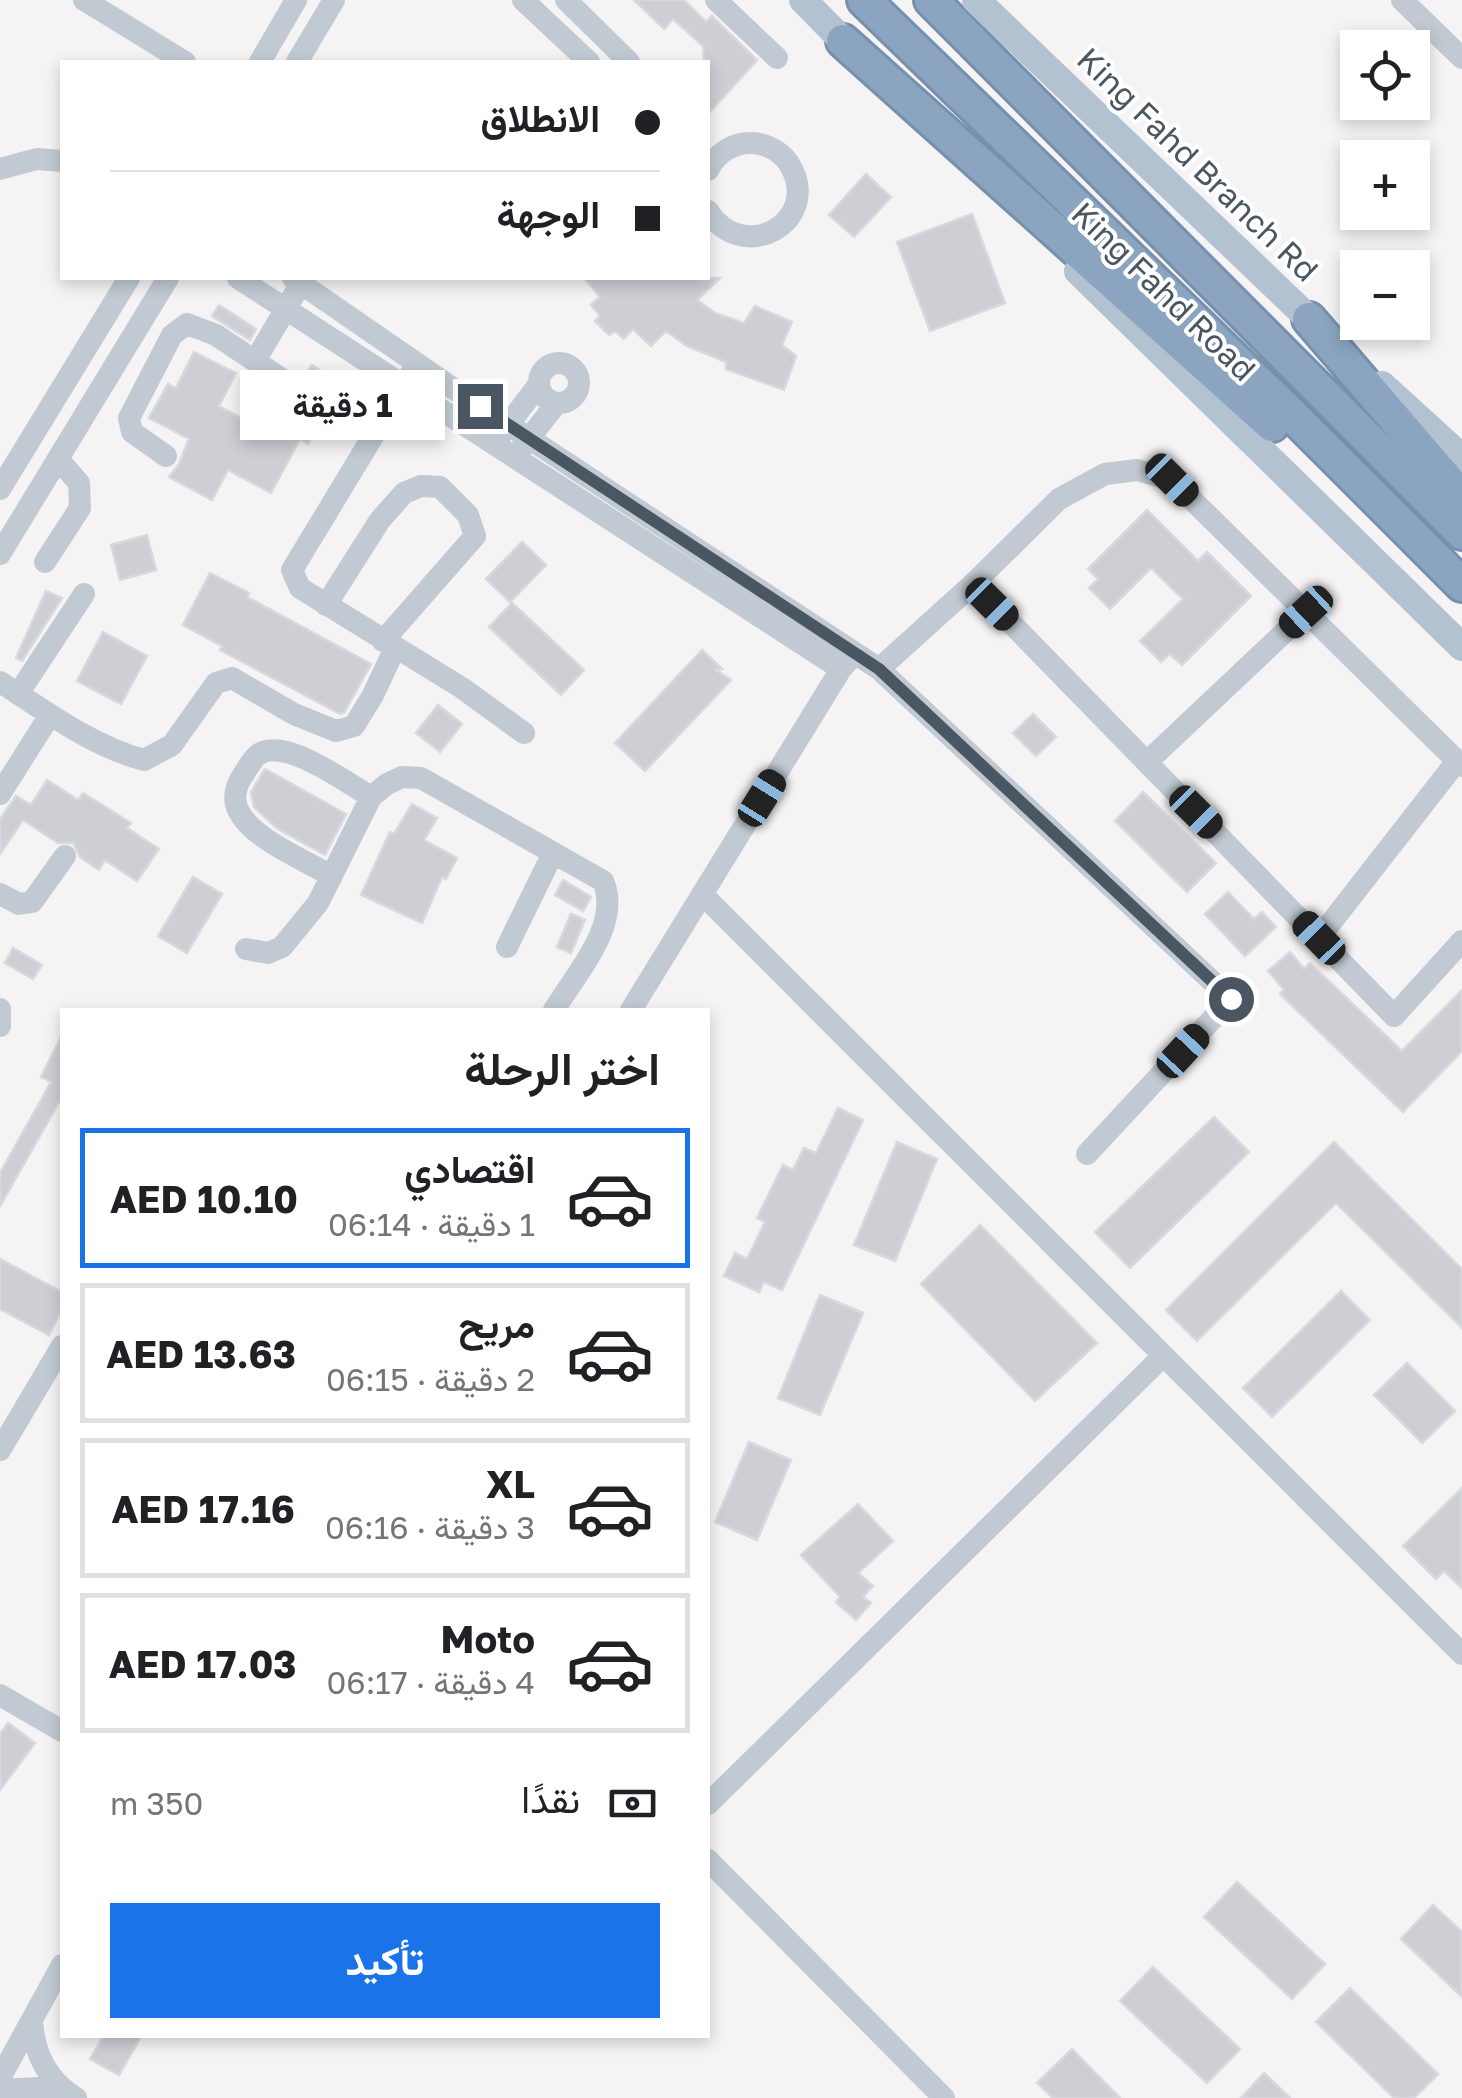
<!DOCTYPE html>
<html lang="ar">
<meta charset="utf-8">
<style>
body{margin:0;font-family:"Golos Text",Vazirmatn,sans-serif;background:#f6f6f6;color:#202124;direction:rtl;height:100vh;display:flex;flex-direction:column;font-size:38px;white-space:nowrap}
*{box-sizing:border-box;margin:0}
p{font-size:32px;color:#757577}
.icon{flex:none;width:55px;height:55px;fill:none;stroke:currentColor;stroke-width:2;stroke-linecap:round;stroke-linejoin:round}
.map{position:relative;flex:1;overflow:hidden;direction:ltr}
.details{position:absolute;left:60px;top:1008px;width:650px;height:1030px;display:flex;flex-direction:column;background:#fff;border-radius:0px;box-shadow:0 5px 15px #0003;direction:rtl}
.details>*{flex:none}
.top-card{position:absolute;left:60px;top:60px;width:650px;height:220px;border-radius:0px;box-shadow:0 5px 15px #0003;direction:rtl;display:grid;align-content:center;height:220px;padding:0 50px;background:#fff}
.tools{position:absolute;left:1340px;top:30px;display:grid;gap:20px}
.tools a{display:grid;place-items:center;width:90px;height:90px;border-radius:0px;background:#fff;box-shadow:0 5px 15px #0003;font-size:50px}
.end{position:absolute;width:45px;height:45px;margin:-22px;border:12px solid #4a5661;background:#fff;box-shadow:0 0 0 5px #fff}
.from{border-radius:50%}
.bubble{position:absolute;height:70px;border-radius:0px;background:#fff;box-shadow:0 5px 15px #0003;font-size:32px;font-weight:700;line-height:70px;text-align:center;direction:rtl}
.car{position:absolute;width:30px;height:60px;margin:-30px -15px;border-radius:12px;box-shadow:0 0 8px 2px #0007;background:linear-gradient(#222 24%,#8ab4d8 0 40%,#222 0 76%,#8ab4d8 0 86%,#222 0)}
.top-card b{display:flex;align-items:center;gap:35px;height:95px;font-size:38px}
.top-card b+b{border-top:2px solid #e0e0e0}
.top-card i{width:25px;height:25px;background:#202124}
ul{padding:0;list-style:none}
li{display:flex;align-items:center;gap:30px;height:140px;margin:0 20px 15px;padding:0 30px;border:5px solid #e0e0e0;border-radius:0px}
li div{flex:1}
li b{display:block;font-size:38px}
li em{font-style:normal;font-weight:700}
li.on{border-color:#1a73e8}
li>.icon{width:90px;height:90px;stroke-width:1.5}
h2{padding:0 50px;font-size:45px;line-height:120px}
.pay{display:flex;align-items:center;gap:25px;height:110px;padding:0 50px;font-size:38px}
.pay p{margin-inline-start:auto}
.button{display:flex;gap:20px;margin-top:auto;padding:20px 50px}
.button a{flex:1;height:115px;border-radius:0px;background:#1a73e8;color:#fff;font-size:40px;font-weight:700;line-height:115px;text-align:center}
.map>svg:first-child{display:block}
</style>
<div class="map">
<svg width="1462" height="2098" viewBox="0 0 1462 2098">
<rect width="100%" height="100%" fill="#f5f3f3"/>
<path fill="#cdcfd5" stroke="#d7d9de" stroke-width="2.5" d="M 634,0 L 684,0 L 706,22 L 712,16 L 757,60 L 708,114 L 708,62 L 704,62 L 703,46 L 673,19 L 664,29 Z
M 866,174 L 891,197 L 854,237 L 829,215 Z
M 972,214 L 1005,303 L 930,331 L 897,242 Z
M 584,278 L 720,278 L 697,300 L 715,313 L 744,323 L 755,306 L 792,322 L 782,345 L 796,356 L 784,390 L 726,369 L 726,362 L 687,346 L 666,331 L 651,346 L 633,329 L 624,339 L 615,331 L 609,335 L 595,321 L 600,316 L 591,305 L 600,297 Z
M 219,305 L 256,329 L 250,340 L 212,316 Z
M 194,352 L 236,373 L 219,406 L 260,428 L 275,404 L 316,430 L 308,444 L 300,439 L 271,493 L 228,470 L 212,500 L 169,477 L 179,464 L 189,439 L 149,418 L 168,384 L 176,388 Z
M 312,365 L 352,393 L 344,405 L 304,376 Z
M 1147,510 L 1198,561 L 1207,552 L 1251,596 L 1182,665 L 1170,654 L 1161,662 L 1140,641 L 1183,599 L 1151,568 L 1110,609 L 1089,588 L 1098,579 L 1088,569 Z
M 147,535 L 156,570 L 120,580 L 111,545 Z
M 522,542 L 546,565 L 510,602 L 486,579 Z
M 210,573 L 249,593 L 247,597 L 371,664 L 344,713 L 340,714 L 220,650 L 222,646 L 183,625 Z
M 46,591 L 62,598 L 22,661 L 16,658 Z
M 512,603 L 584,670 L 561,695 L 489,627 Z
M 103,632 L 147,656 L 121,704 L 77,681 Z
M 702,650 L 722,669 L 716,670 L 731,680 L 645,771 L 615,743 Z
M 438,705 L 462,724 L 440,752 L 416,733 Z
M 1033,714 L 1056,737 L 1036,756 L 1013,733 Z
M 265,769 L 346,814 L 325,855 L 278,829 L 254,807 L 251,792 Z
M 47,780 L 78,800 L 83,793 L 131,823 L 127,828 L 159,849 L 137,881 L 105,860 L 99,870 L 80,857 L 73,843 L 58,843 L 23,820 L 0,854 L 0,819 L 16,796 L 31,805 Z
M 1143,792 L 1216,863 L 1187,892 L 1115,821 Z
M 412,804 L 437,818 L 424,840 L 457,858 L 446,879 L 442,877 L 422,923 L 361,895 L 390,832 L 394,834 Z
M 193,877 L 222,894 L 187,953 L 158,936 Z
M 563,880 L 591,897 L 583,911 L 555,895 Z
M 1228,892 L 1254,919 L 1262,912 L 1276,927 L 1245,956 L 1205,914 Z
M 571,914 L 585,920 L 571,953 L 557,947 Z
M 13,948 L 42,965 L 33,979 L 5,963 Z
M 1290,952 L 1304,969 L 1310,963 L 1402,1051 L 1462,990 L 1462,1051 L 1403,1112 L 1280,994 L 1284,990 L 1268,971 Z
M 62,1035 L 62,1097 L 0,1206 L 0,1173 L 51,1082 L 41,1077 Z
M 838,1108 L 863,1120 L 782,1290 L 764,1282 L 759,1292 L 724,1276 L 735,1253 L 747,1259 L 765,1222 L 757,1218 L 783,1165 L 793,1170 L 804,1148 L 816,1153 Z
M 1214,1117 L 1249,1152 L 1130,1268 L 1095,1232 Z
M 897,1142 L 937,1159 L 895,1261 L 854,1245 Z
M 1334,1142 L 1462,1269 L 1462,1328 L 1336,1203 L 1197,1341 L 1166,1310 Z
M 980,1225 L 1097,1343 L 1035,1401 L 921,1284 Z
M 0,1259 L 62,1292 L 62,1309 L 49,1335 L 0,1309 Z
M 1341,1291 L 1370,1320 L 1272,1417 L 1243,1388 Z
M 820,1295 L 863,1313 L 820,1415 L 778,1398 Z
M 1407,1363 L 1455,1411 L 1422,1443 L 1374,1395 Z
M 749,1442 L 791,1460 L 757,1540 L 715,1522 Z
M 1462,1488 L 1462,1588 L 1444,1571 L 1436,1579 L 1403,1546 Z
M 858,1504 L 893,1541 L 858,1573 L 873,1586 L 863,1597 L 871,1603 L 856,1620 L 836,1602 L 840,1597 L 801,1555 Z
M 8,1723 L 35,1743 L 0,1790 L 0,1734 Z
M 1237,1882 L 1325,1964 L 1292,1999 L 1204,1917 Z
M 1433,1905 L 1462,1932 L 1462,1997 L 1401,1939 Z
M 1153,1967 L 1240,2049 L 1207,2083 L 1120,2001 Z
M 1350,1988 L 1438,2074 L 1414,2098 L 1394,2098 L 1316,2022 Z
M 104,2035 L 142,2035 L 119,2075 L 90,2059 Z
M 1072,2049 L 1120,2098 L 1053,2098 L 1037,2083 Z
M 1264,2073 L 1290,2098 L 1241,2098 Z"/>
<g fill="none" stroke-linecap="round" stroke-linejoin="round">
<defs>
<path id="highway" d="M 864,0 L 1286,409 L 1462,585
M 931,0 L 1462,533
M 843,41 L 1272,425
M 1309,319 L 1462,497"/>
</defs>
<use href="#highway" stroke="#7690ad" stroke-width="38"/>
<path stroke="#c1cad2" stroke-width="22" d="M 84,0 L 185,62
M 523,0 L 589,62
M 566,0 L 629,62
M 716,0 L 777,58
M 1402,0 L 1462,58
M 260,62 L 296,0
M 297,62 L 334,0
M 0,169 L 37,159 L 62,161
M 708,170 C 717,153 733,142 753,143 C 768,144 784,153 791,167 C 821,222 743,266 708,211
M 238,278 L 841,669
M 293,278 L 451,387 L 855,653
M 255,361 L 294,295
M539 383a20 20 0 1 1 40 0a20 20 0 1 1-40 0Z
M 410,375 L 292,570 L 300,588 L 462,688 L 524,733
M 502,433 L 539,384
M 519,451 L 557,403
M 166,456 L 132,432 L 129,418 L 172,335 L 187,324 L 216,335 L 328,410
M 0,489 L 129,278
M 0,554 L 168,278
M 45,562 L 80,508 L 79,483 L 58,459
M 973,584 L 1394,1016 L 1462,941
M 326,605 L 380,520 L 404,493 L 421,486 L 440,487 L 468,515 L 475,536 L 383,641
M 879,669 L 1231,999 L 1087,1154
M 0,682 C 45,711 92,746 144,760 L 172,745 L 216,683 L 232,678 L 294,714 L 336,731 L 354,726 L 373,695 L 395,648
M 18,694 L 84,594
M 1147,762 L 1306,612
M 0,794 L 50,715
M 332,876 C 306,861 256,840 241,815 C 231,800 235,786 245,772 C 249,766 253,758 259,754 C 285,737 347,783 371,797
M 0,894 L 19,904 L 32,902 L 65,856
M 702,894 L 1462,1654
M 1319,938 L 1457,761
M 507,947 L 553,853
M 246,949 L 268,953 L 282,947 L 318,903 L 371,797 L 387,784 L 402,777 L 421,778 L 603,881 C 622,924 576,974 554,1010
M 0,1009 L 0,1026
M 631,1010 L 841,669 L 855,653 L 879,669 L 973,584 L 1059,499 L 1105,474 L 1137,470 L 1172,480 L 1462,766
M 0,1450 L 62,1346
M 0,1695 L 62,1731
M 708,1804 L 1163,1356
M 708,1860 L 944,2098
M 32,2020 C 34,2054 47,2080 76,2098
M 0,2078 L 62,1965
M 0,2090 L 58,2087"/>
<path stroke="#b3c2d1" stroke-width="28" d="M 803,0 L 858,56
M 976,0 L 1324,333
M 1078,271 L 1462,647
M 1382,385 L 1462,458"/>
<use href="#highway" stroke="#8ba5c1" stroke-width="32"/>
</g>
<g fill="none" stroke-linecap="round" stroke-linejoin="round">
<path stroke="#4a5661" stroke-width="12" d="M 480,406 L 879,669 L 1231,999"/>
</g>
<g text-anchor="middle" dominant-baseline="central" stroke-width="8" stroke-linejoin="round" paint-order="stroke">
<g font-size="32" fill="#4a5661" stroke="#fff">
<text transform="translate(1198 164) rotate(44)">King Fahd Branch Rd</text>
<text transform="translate(1164 291) rotate(44)">King Fahd Road</text>
</g>
</g>
</svg>
<div class="tools">
<a><svg class="icon" aria-label="locate" viewBox="0 0 24 24"><circle cx="12" cy="12" r="6"/><path d="M12 2v4M12 18v4M2 12h4M18 12h4"/></svg></a>
<a>+</a>
<a>−</a>
</div>
<i class="end from" style="left:1231px;top:999px"></i>
<i class="end" style="left:480px;top:406px"></i>
<div class="bubble" style="left:240px;top:370px;width:205px">1 دقيقة</div>
<i class="car" style="left:1172px;top:480px;rotate:135deg"></i>
<i class="car" style="left:992px;top:604px;rotate:135deg"></i>
<i class="car" style="left:1306px;top:612px;rotate:227deg"></i>
<i class="car" style="left:762px;top:798px;rotate:32deg"></i>
<i class="car" style="left:1196px;top:812px;rotate:135deg"></i>
<i class="car" style="left:1319px;top:938px;rotate:316deg"></i>
<i class="car" style="left:1183px;top:1051px;rotate:43deg"></i>
<div class="top-card">
<b><i class="from"></i>الانطلاق</b>
<b><i></i>الوجهة</b>
</div>
<section class="details">
<h2>اختر الرحلة</h2>
<ul>
<li class="on"><svg class="icon" aria-label="car" viewBox="0 0 24 24"><path d="M5 17H2v-5l4-1 3-4h7l3 4 3 1v5h-3M9 17h6M6 11h13"/><circle cx="7" cy="17" r="2"/><circle cx="17" cy="17" r="2"/></svg><div><b>اقتصادي</b><p>1 دقيقة · 06:14</p></div><em>AED 10.10</em></li>
<li><svg class="icon" aria-label="car" viewBox="0 0 24 24"><path d="M5 17H2v-5l4-1 3-4h7l3 4 3 1v5h-3M9 17h6M6 11h13"/><circle cx="7" cy="17" r="2"/><circle cx="17" cy="17" r="2"/></svg><div><b>مريح</b><p>2 دقيقة · 06:15</p></div><em>AED 13.63</em></li>
<li><svg class="icon" aria-label="car" viewBox="0 0 24 24"><path d="M5 17H2v-5l4-1 3-4h7l3 4 3 1v5h-3M9 17h6M6 11h13"/><circle cx="7" cy="17" r="2"/><circle cx="17" cy="17" r="2"/></svg><div><b>XL</b><p>3 دقيقة · 06:16</p></div><em>AED 17.16</em></li>
<li><svg class="icon" aria-label="car" viewBox="0 0 24 24"><path d="M5 17H2v-5l4-1 3-4h7l3 4 3 1v5h-3M9 17h6M6 11h13"/><circle cx="7" cy="17" r="2"/><circle cx="17" cy="17" r="2"/></svg><div><b>Moto</b><p>4 دقيقة · 06:17</p></div><em>AED 17.03</em></li>
</ul>
<div class="pay"><svg class="icon" aria-label="cash" viewBox="0 0 24 24"><path d="M3 7h18v10H3z"/><circle cx="12" cy="12" r="2"/></svg>نقدًا<p>350 m</p></div>
<div class="button"><a>تأكيد</a></div>
</section>
</div>
